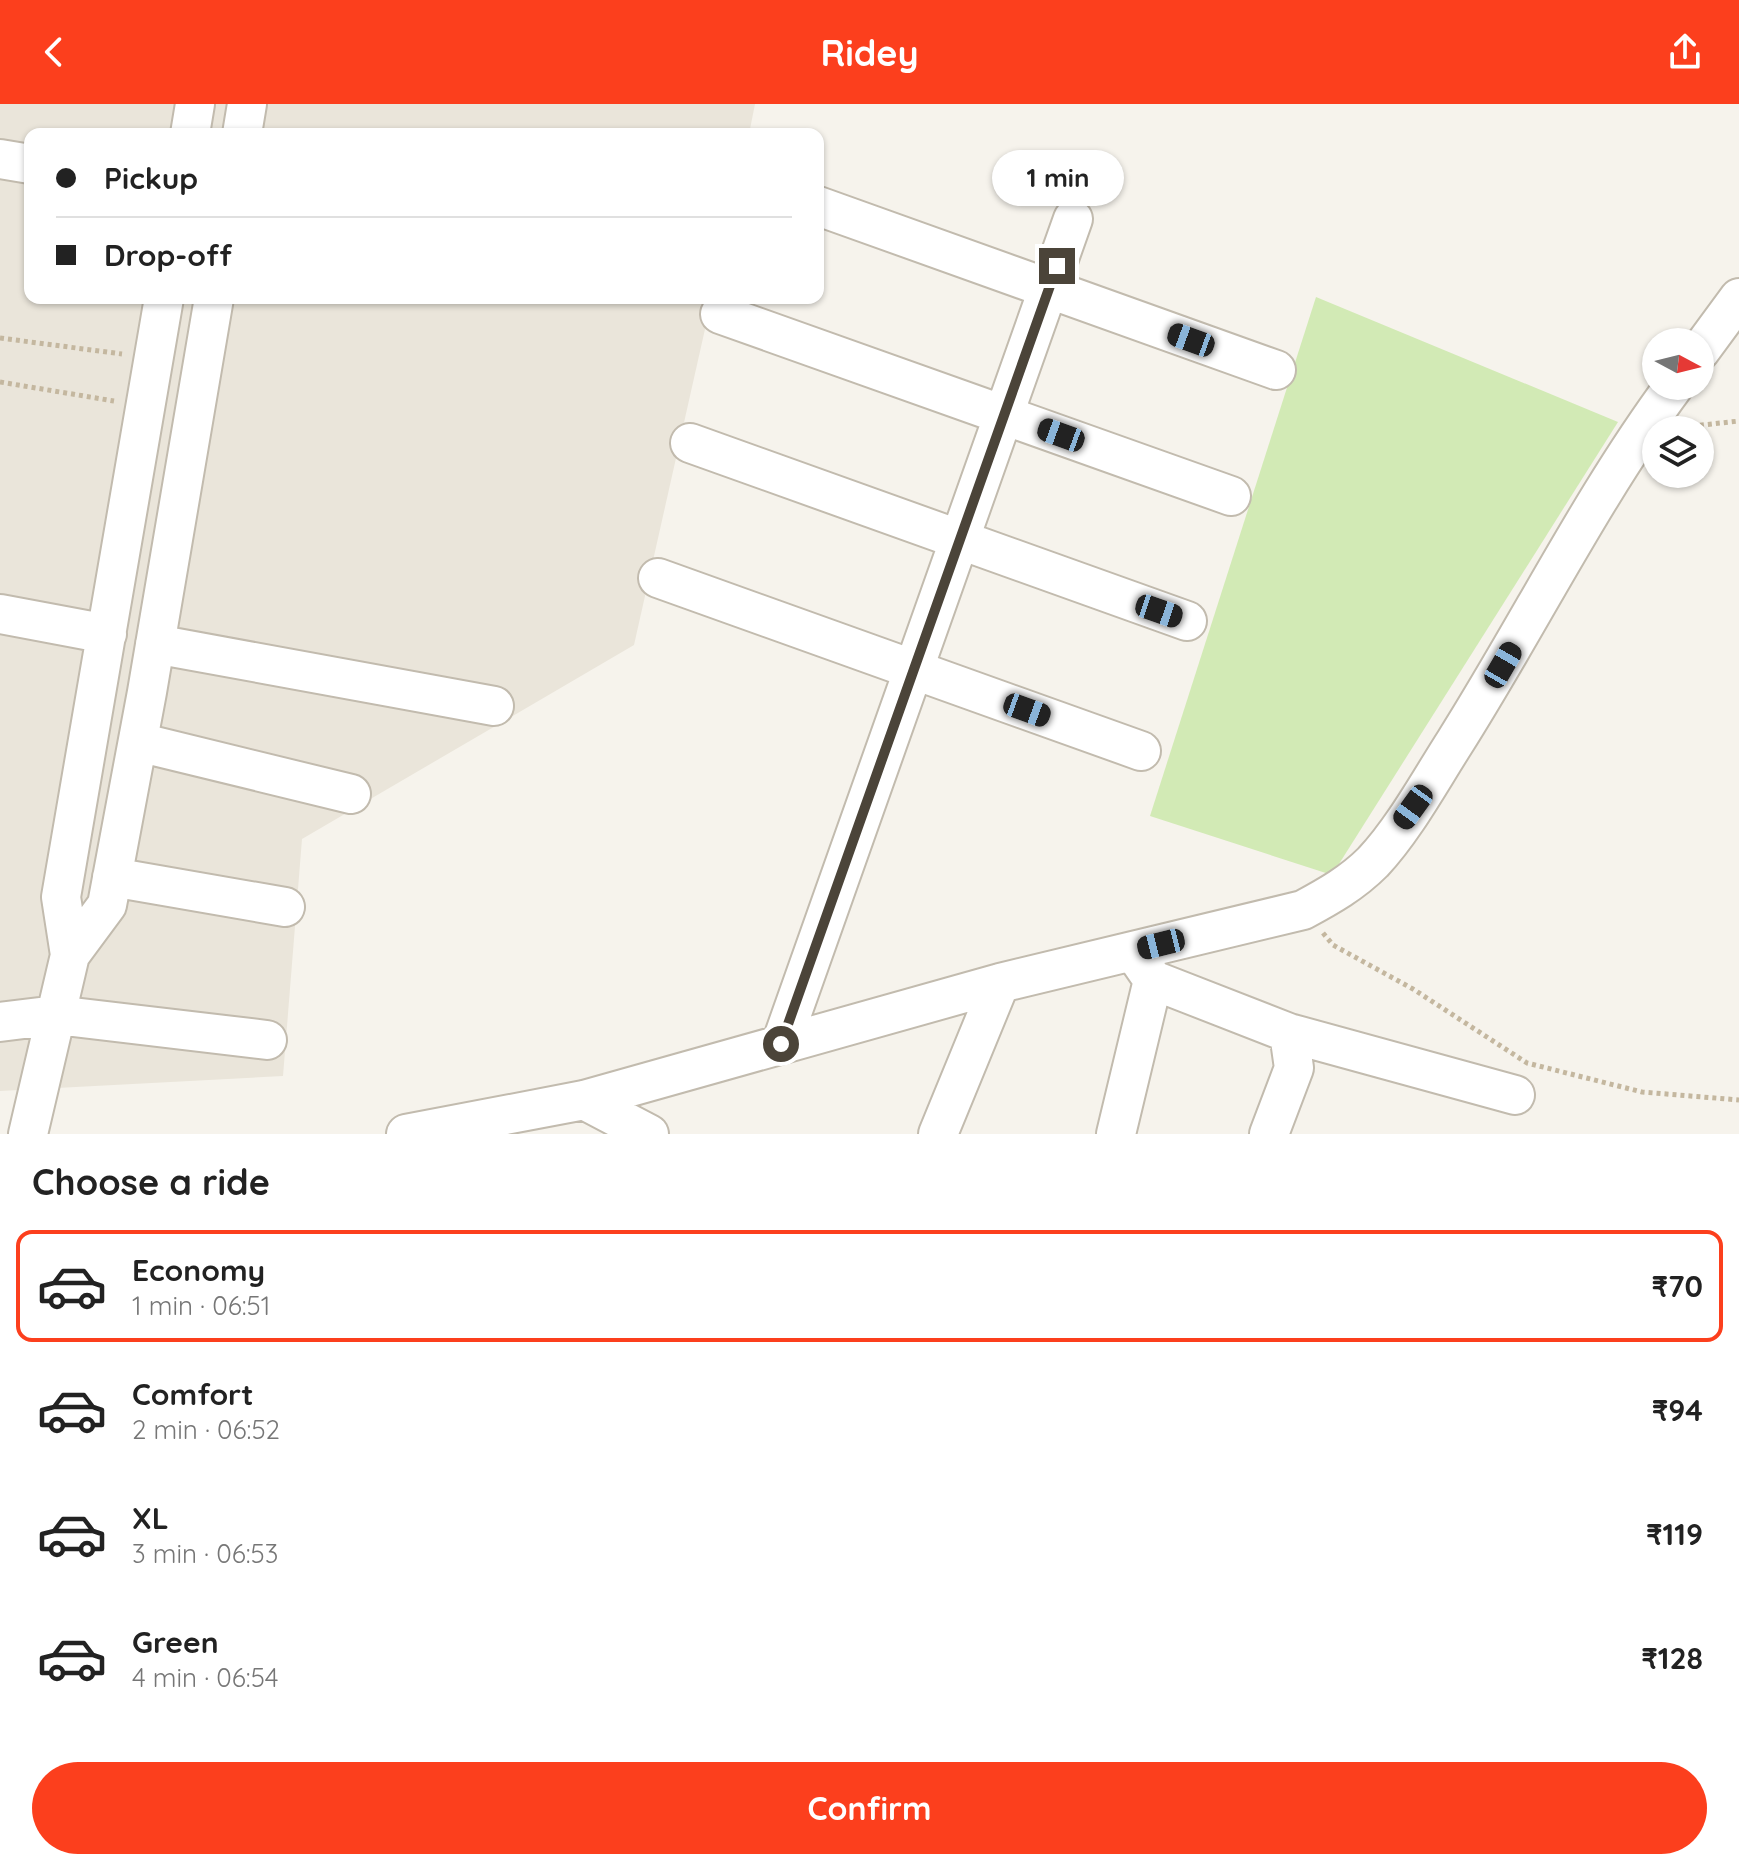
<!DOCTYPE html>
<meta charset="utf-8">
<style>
body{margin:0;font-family:Quicksand,sans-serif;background:#f6f6f6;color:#222;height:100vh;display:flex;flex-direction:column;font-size:30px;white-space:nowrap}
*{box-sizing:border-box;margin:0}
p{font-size:26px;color:#767676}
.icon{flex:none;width:44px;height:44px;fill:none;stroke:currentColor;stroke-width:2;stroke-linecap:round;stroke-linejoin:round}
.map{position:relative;height:1030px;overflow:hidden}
.panel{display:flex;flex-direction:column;background:#fff;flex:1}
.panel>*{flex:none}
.banner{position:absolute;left:24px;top:24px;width:800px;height:176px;border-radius:16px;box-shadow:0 2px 6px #0004;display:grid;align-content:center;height:176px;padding:0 32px;background:#fff}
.needle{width:52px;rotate:97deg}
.fabs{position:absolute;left:1642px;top:224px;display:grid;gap:16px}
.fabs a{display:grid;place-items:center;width:72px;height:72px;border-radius:50%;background:#fff;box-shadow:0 2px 6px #0004;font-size:40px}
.end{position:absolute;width:36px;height:36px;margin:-18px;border:10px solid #4b4439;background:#fff;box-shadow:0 0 0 4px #fff}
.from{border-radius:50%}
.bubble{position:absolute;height:56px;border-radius:28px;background:#fff;box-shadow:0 2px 6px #0004;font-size:26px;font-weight:700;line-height:56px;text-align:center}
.car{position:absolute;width:24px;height:48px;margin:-24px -12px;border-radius:10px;box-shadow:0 0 6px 2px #0007;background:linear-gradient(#222 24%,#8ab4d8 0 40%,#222 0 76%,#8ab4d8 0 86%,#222 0)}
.banner b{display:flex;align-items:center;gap:28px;height:76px;font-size:30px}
.banner b+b{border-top:2px solid #e0e0e0}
.banner i{width:20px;height:20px;background:#222}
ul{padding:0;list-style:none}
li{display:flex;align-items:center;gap:24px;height:112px;margin:0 16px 12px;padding:0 16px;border:4px solid transparent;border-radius:16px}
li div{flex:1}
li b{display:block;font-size:30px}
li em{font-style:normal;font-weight:700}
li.on{border-color:#fc3f1d}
li>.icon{width:72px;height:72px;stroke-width:1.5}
h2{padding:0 32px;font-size:36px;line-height:96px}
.button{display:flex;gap:16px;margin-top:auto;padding:16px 32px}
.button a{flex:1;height:92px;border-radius:48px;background:#fc3f1d;color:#fff;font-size:32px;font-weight:700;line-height:92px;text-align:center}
header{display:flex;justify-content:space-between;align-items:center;height:104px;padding:0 32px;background:#fc3f1d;color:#fff;font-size:36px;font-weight:700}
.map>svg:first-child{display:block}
</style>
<header><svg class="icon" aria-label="back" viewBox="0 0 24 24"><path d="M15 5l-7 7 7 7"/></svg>Ridey<svg class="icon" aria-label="share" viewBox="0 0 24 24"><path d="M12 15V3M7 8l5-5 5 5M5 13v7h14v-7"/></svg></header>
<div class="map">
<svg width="1739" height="1030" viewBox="0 0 1739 1030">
<rect width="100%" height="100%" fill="#f6f3ec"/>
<path fill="#eae5da" d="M 0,0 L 755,0 L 749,30 L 30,30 L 30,194 L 712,194 L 634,541 L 302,735 L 283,972 L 0,987 Z"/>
<path fill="#d2eab5" d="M 1316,193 L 1618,318 L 1332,771 L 1150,712 Z"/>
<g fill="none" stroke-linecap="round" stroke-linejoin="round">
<defs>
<path id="minor" d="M 190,30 L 195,0
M 242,30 L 247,0
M 0,55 L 30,60
M 818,102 L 1276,266
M 720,210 L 1231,392
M 1700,247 L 1739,194
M 690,339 L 1187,517
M 658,474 L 1141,647
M 0,510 L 107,530
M 155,540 L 494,602
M 138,638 L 351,690
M 112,773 L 285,803
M 1133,847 L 1153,876 L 1289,929 L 1515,991
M 70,851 L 107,801 L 147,588 L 214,194
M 0,918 L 56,911 L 267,936
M 781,940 L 1073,115
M 584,996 L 649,1030
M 28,1030 L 70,851 L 61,793 L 164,194
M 406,1030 L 584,996 L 1000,879 L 1303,806 C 1329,792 1352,779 1373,758 C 1404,725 1430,677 1455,638 C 1529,521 1591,394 1674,282
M 938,1030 L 1000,879
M 1116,1030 L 1153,876
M 1269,1030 L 1294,964 L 1289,929"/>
</defs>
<use href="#minor" stroke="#c2bbae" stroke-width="42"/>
<path stroke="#c4b79f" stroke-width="5" stroke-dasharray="4 4" stroke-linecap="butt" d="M 0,234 L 122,250
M 0,278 L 114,297
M 1684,323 L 1739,317
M 1323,829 L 1333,841 L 1413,885 L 1527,959 L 1642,988 L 1739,996"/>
<use href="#minor" stroke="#fff" stroke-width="38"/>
</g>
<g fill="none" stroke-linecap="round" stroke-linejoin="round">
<path stroke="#4b4439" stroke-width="10" d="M 781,940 L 1057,162"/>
</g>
</svg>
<div class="fabs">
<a><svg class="needle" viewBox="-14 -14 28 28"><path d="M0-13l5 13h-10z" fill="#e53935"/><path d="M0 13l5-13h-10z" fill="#767676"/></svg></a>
<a><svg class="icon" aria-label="layers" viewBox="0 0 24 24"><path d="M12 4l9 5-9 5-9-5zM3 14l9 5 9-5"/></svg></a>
</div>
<i class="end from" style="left:781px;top:940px"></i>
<i class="end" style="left:1057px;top:162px"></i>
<div class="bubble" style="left:992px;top:46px;width:132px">1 min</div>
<i class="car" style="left:1191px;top:236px;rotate:290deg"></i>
<i class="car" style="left:1061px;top:331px;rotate:290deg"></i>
<i class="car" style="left:1159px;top:507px;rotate:109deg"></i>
<i class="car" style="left:1503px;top:561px;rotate:30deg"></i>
<i class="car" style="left:1027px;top:606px;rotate:110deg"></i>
<i class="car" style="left:1413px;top:703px;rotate:216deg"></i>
<i class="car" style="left:1161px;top:840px;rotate:256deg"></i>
<div class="banner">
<b><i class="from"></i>Pickup</b>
<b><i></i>Drop-off</b>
</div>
</div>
<section class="panel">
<h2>Choose a ride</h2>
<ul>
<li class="on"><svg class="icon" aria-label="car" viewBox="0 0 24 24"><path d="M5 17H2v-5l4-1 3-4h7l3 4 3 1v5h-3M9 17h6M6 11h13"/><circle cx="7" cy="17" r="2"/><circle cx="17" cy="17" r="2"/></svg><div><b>Economy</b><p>1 min · 06:51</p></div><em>₹70</em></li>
<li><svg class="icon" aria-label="car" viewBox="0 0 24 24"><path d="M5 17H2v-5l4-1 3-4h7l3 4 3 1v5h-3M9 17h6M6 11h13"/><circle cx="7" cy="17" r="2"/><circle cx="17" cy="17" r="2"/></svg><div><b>Comfort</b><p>2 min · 06:52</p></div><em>₹94</em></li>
<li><svg class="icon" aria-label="car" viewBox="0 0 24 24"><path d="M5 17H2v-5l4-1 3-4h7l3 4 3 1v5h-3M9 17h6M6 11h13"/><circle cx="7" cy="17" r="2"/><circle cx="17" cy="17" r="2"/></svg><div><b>XL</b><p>3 min · 06:53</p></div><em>₹119</em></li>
<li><svg class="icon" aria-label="car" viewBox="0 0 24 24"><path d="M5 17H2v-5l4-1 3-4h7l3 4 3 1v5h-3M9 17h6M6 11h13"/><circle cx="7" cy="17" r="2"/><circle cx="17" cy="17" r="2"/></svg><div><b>Green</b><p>4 min · 06:54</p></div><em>₹128</em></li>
</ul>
<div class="button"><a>Confirm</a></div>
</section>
